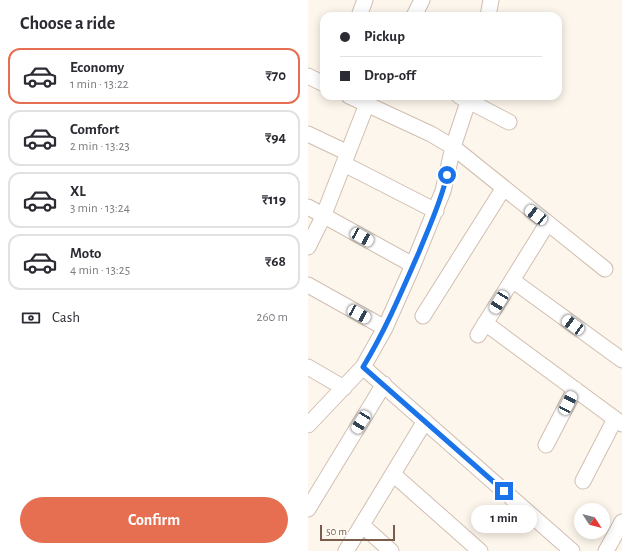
<!DOCTYPE html>
<meta charset="utf-8">
<style>
body{margin:0;font-family:"Alegreya Sans",sans-serif;background:#f2f2f3;color:#2b2b33;height:100vh;display:flex;flex-direction:column;font-size:15px;white-space:nowrap}
*{box-sizing:border-box;margin:0}
p{font-size:13px;color:#7c7c81}
.icon{flex:none;width:22px;height:22px;fill:none;stroke:currentColor;stroke-width:2;stroke-linecap:round;stroke-linejoin:round}
.map{position:relative;flex:1;overflow:hidden}
.details{display:flex;flex-direction:column;background:#fff;width:308px}
.details>*{flex:none}
.top-card{position:absolute;left:12px;top:12px;width:242px;height:88px;border-radius:12px;box-shadow:0 2px 10px #0003;display:grid;align-content:center;height:88px;padding:0 20px;background:#fff}
.needle{width:26px;rotate:126deg}
.tools{position:absolute;left:266px;top:503px;display:grid;gap:8px}
.tools a{display:grid;place-items:center;width:36px;height:36px;border-radius:50%;background:#fff;box-shadow:0 2px 10px #0003;font-size:20px}
.scale{position:absolute;left:12px;bottom:10px;width:75px;box-sizing:border-box;padding-left:4px;border:2px solid #7a5c4d;border-top:0;font-size:11px;line-height:14px;white-space:nowrap;color:#7a5c4d;-webkit-text-stroke:3px #fffaf3;paint-order:stroke}
.end{position:absolute;width:18px;height:18px;margin:-9px;border:5px solid #1a73e8;background:#fff;box-shadow:0 0 0 2px #fff}
.from{border-radius:50%}
.bubble{position:absolute;height:28px;border-radius:14px;background:#fff;box-shadow:0 2px 10px #0003;font-size:13px;font-weight:700;line-height:28px;text-align:center}
.car{position:absolute;width:12px;height:24px;margin:-12px -6px;border-radius:5px;box-shadow:0 0 3px 1px #0007;background:linear-gradient(#fff 24%,#345 0 40%,#fff 0 76%,#345 0 86%,#fff 0)}
.top-card b{display:flex;align-items:center;gap:14px;height:38px;font-size:15px}
.top-card b+b{border-top:1px solid #e1e1e2}
.top-card i{width:10px;height:10px;background:#2b2b33}
ul{padding:0;list-style:none}
li{display:flex;align-items:center;gap:12px;height:56px;margin:0 8px 6px;padding:0 12px;border:2px solid #e1e1e2;border-radius:12px}
li div{flex:1}
li b{display:block;font-size:15px}
li em{font-style:normal;font-weight:700}
li.current{border-color:#e76f51}
li>.icon{width:36px;height:36px;stroke-width:1.5}
h2{padding:0 20px;font-size:18px;line-height:48px}
.pay{display:flex;align-items:center;gap:10px;height:44px;padding:0 20px;font-size:15px}
.pay p{margin-inline-start:auto}
.cta{display:flex;gap:8px;margin-top:auto;padding:8px 20px}
.cta a{flex:1;height:46px;border-radius:24px;background:#e76f51;color:#fff;font-size:16px;font-weight:700;line-height:46px;text-align:center}
main{display:flex;flex:1;min-height:0}
.map>svg:first-child{display:block}
</style>
<main>
<section class="details">
<h2>Choose a ride</h2>
<ul>
<li class="current"><svg class="icon" aria-label="car" viewBox="0 0 24 24"><path d="M5 17H2v-5l4-1 3-4h7l3 4 3 1v5h-3M9 17h6M6 11h13"/><circle cx="7" cy="17" r="2"/><circle cx="17" cy="17" r="2"/></svg><div><b>Economy</b><p>1 min · 13:22</p></div><em>₹70</em></li>
<li><svg class="icon" aria-label="car" viewBox="0 0 24 24"><path d="M5 17H2v-5l4-1 3-4h7l3 4 3 1v5h-3M9 17h6M6 11h13"/><circle cx="7" cy="17" r="2"/><circle cx="17" cy="17" r="2"/></svg><div><b>Comfort</b><p>2 min · 13:23</p></div><em>₹94</em></li>
<li><svg class="icon" aria-label="car" viewBox="0 0 24 24"><path d="M5 17H2v-5l4-1 3-4h7l3 4 3 1v5h-3M9 17h6M6 11h13"/><circle cx="7" cy="17" r="2"/><circle cx="17" cy="17" r="2"/></svg><div><b>XL</b><p>3 min · 13:24</p></div><em>₹119</em></li>
<li><svg class="icon" aria-label="car" viewBox="0 0 24 24"><path d="M5 17H2v-5l4-1 3-4h7l3 4 3 1v5h-3M9 17h6M6 11h13"/><circle cx="7" cy="17" r="2"/><circle cx="17" cy="17" r="2"/></svg><div><b>Moto</b><p>4 min · 13:25</p></div><em>₹68</em></li>
</ul>
<div class="pay"><svg class="icon" aria-label="cash" viewBox="0 0 24 24"><path d="M3 7h18v10H3z"/><circle cx="12" cy="12" r="2"/></svg>Cash<p>260 m</p></div>
<div class="cta"><a>Confirm</a></div>
</section>
<div class="map">
<svg width="314" height="551" viewBox="0 0 314 551">
<rect width="100%" height="100%" fill="#fdf6ec"/>
<g fill="none" stroke-linecap="round" stroke-linejoin="round">
<defs>
<path id="minor" d="M 51,16 L 57,0
M 106,16 L 114,0
M 180,16 L 183,0
M 0,76 L 16,84
M 41,96 L 123,134 L 145,147 L 297,269
M 151,96 L 201,122
M 0,134 L 40,153
M 36,164 L 128,211
M 0,207 L 105,265
M 0,247 L 15,217 L 62,96
M 204,280 L 314,360
M 0,285 L 77,328
M 115,316 L 195,189
M 177,323 L 314,424
M 170,335 L 239,224
M 0,367 L 36,388
M 55,367 L 264,551
M 0,425 L 55,367 L 77,328 L 105,265 L 135,191 L 145,147 L 162,96
M 238,445 L 267,389
M 85,474 L 172,551
M 275,481 L 307,419
M 0,509 L 76,384
M 54,525 L 83,551
M 38,551 L 117,421
M 298,551 L 314,522"/>
</defs>
<use href="#minor" stroke="#d1beb0" stroke-width="17"/>
<use href="#minor" stroke="#fff" stroke-width="15"/>
</g>
<g fill="none" stroke-linecap="round" stroke-linejoin="round">
<path stroke="#1a73e8" stroke-width="5" d="M 139,175 C 133,202 121,227 111,252 C 94,291 77,331 55,367 L 196,491"/>
</g>
</svg>
<div class="tools">
<a><svg class="needle" viewBox="-14 -14 28 28"><path d="M0-13l5 13h-10z" fill="#e53935"/><path d="M0 13l5-13h-10z" fill="#7c7c81"/></svg></a>
</div>
<div class="scale">50 m</div>
<i class="end from" style="left:139px;top:175px"></i>
<i class="end" style="left:196px;top:491px"></i>
<div class="bubble" style="left:163px;top:505px;width:66px">1 min</div>
<i class="car" style="left:228px;top:215px;rotate:308deg"></i>
<i class="car" style="left:54px;top:237px;rotate:119deg"></i>
<i class="car" style="left:191px;top:302px;rotate:212deg"></i>
<i class="car" style="left:51px;top:314px;rotate:119deg"></i>
<i class="car" style="left:265px;top:325px;rotate:306deg"></i>
<i class="car" style="left:260px;top:403px;rotate:27deg"></i>
<i class="car" style="left:53px;top:422px;rotate:212deg"></i>
<div class="top-card">
<b><i class="from"></i>Pickup</b>
<b><i></i>Drop-off</b>
</div>
</div>
</main>
